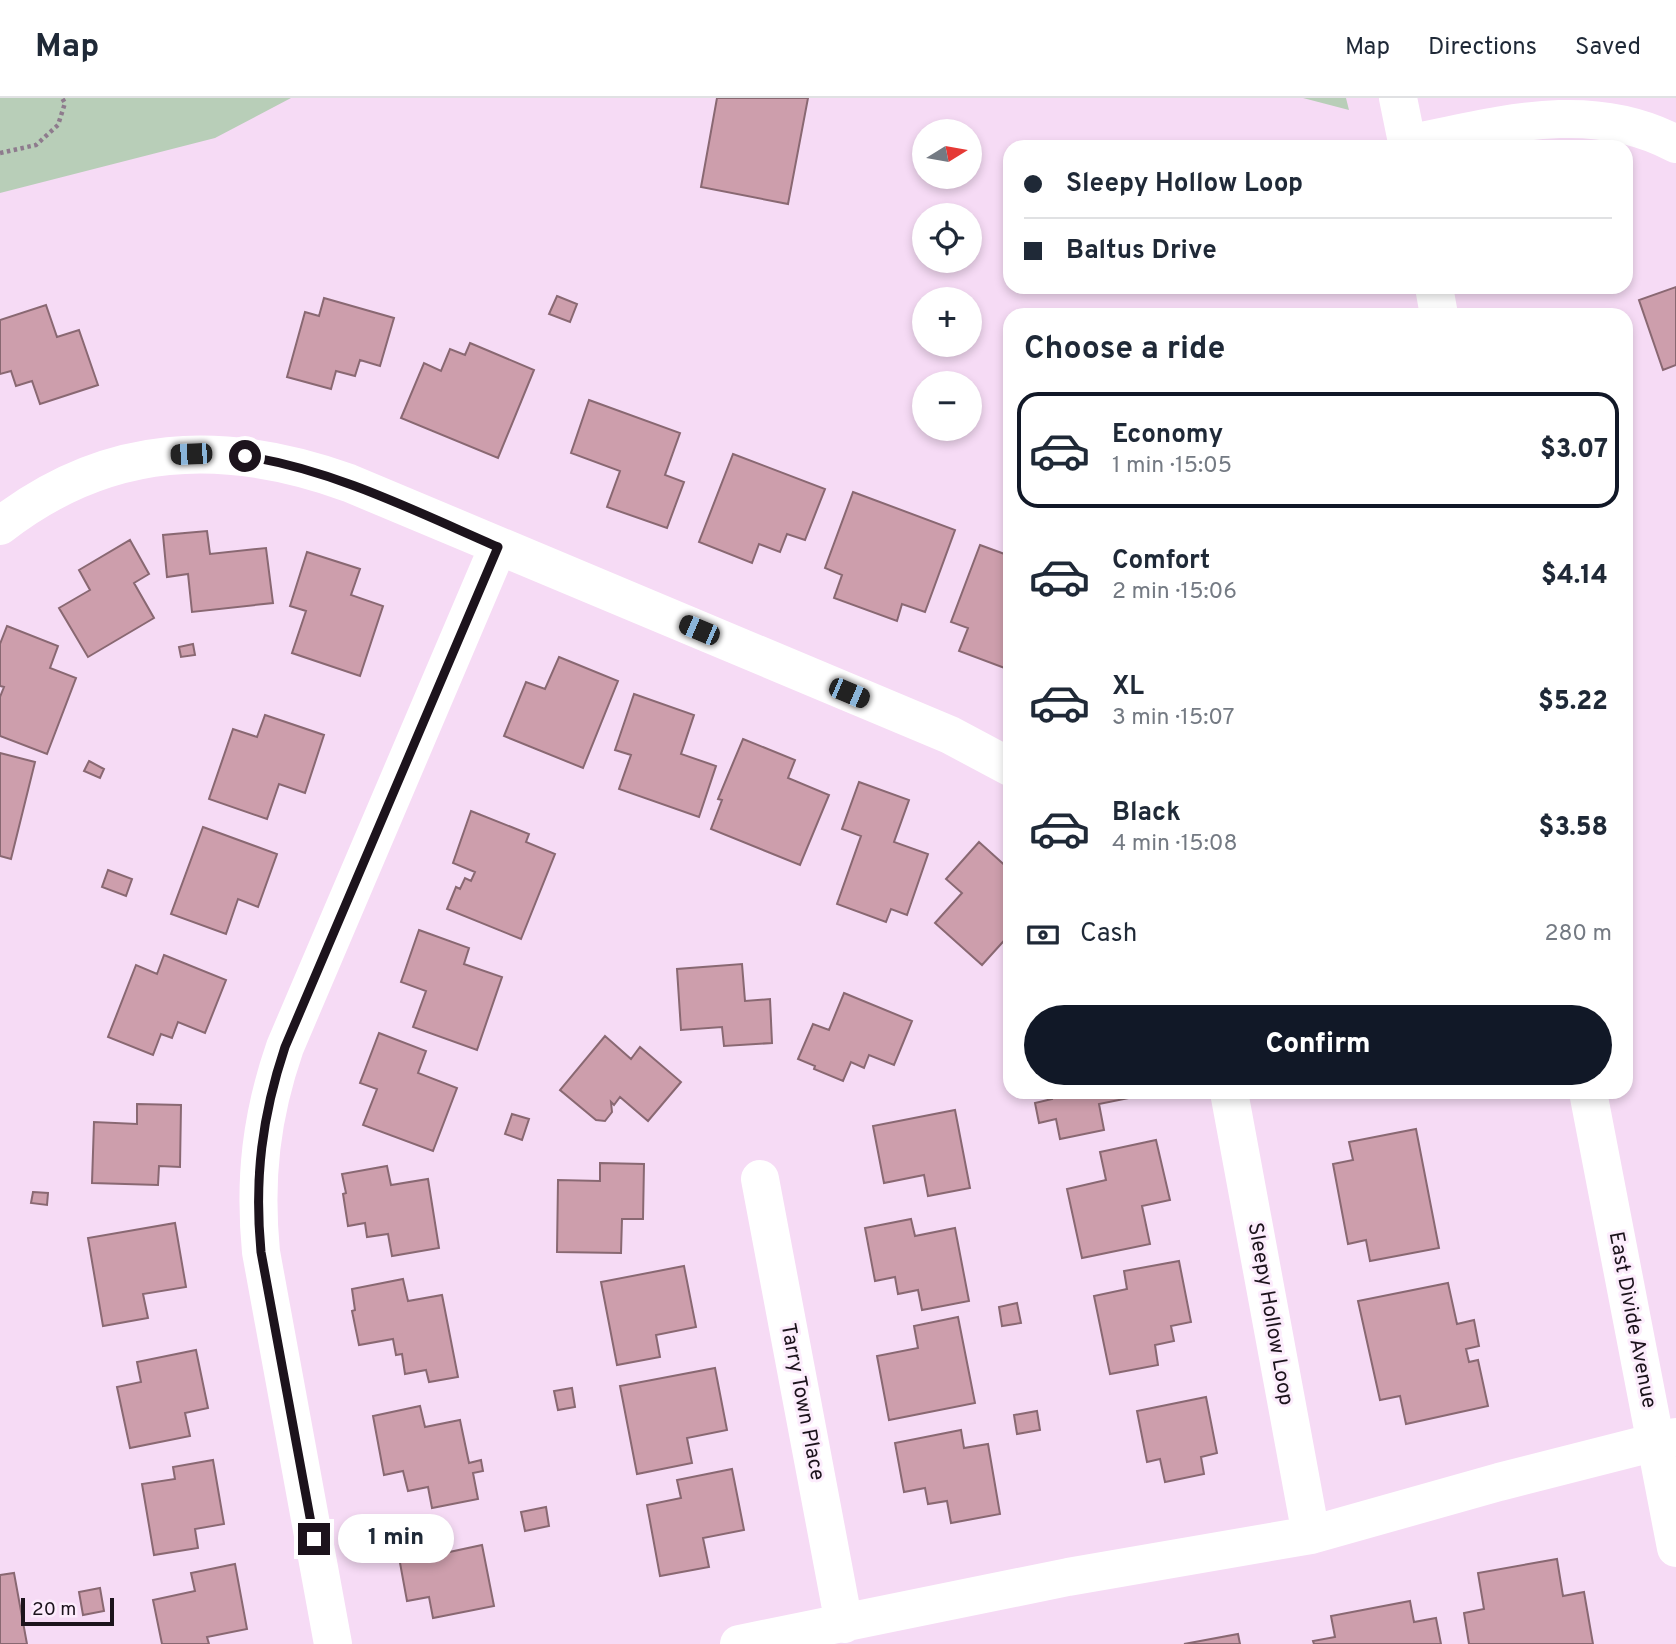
<!DOCTYPE html>
<meta charset="utf-8">
<style>
body{margin:0;font-family:Overpass,sans-serif;background:#f2f2f3;color:#1f2937;height:100vh;display:flex;flex-direction:column;font-size:26px;white-space:nowrap}
*{box-sizing:border-box;margin:0}
p{font-size:23px;color:#747a83}
.icon{flex:none;width:38px;height:38px;fill:none;stroke:currentColor;stroke-width:2;stroke-linecap:round;stroke-linejoin:round}
.map{position:relative;flex:1;overflow:hidden}
.sheet{position:absolute;left:1003px;top:210px;width:630px;height:791px;display:flex;flex-direction:column;background:#fff;border-radius:21px;box-shadow:0 4px 10px #0003}
.sheet>*{flex:none}
.hud{position:absolute;left:1003px;top:42px;width:630px;height:154px;border-radius:21px;box-shadow:0 4px 10px #0003;display:grid;align-content:center;height:154px;padding:0 21px;background:#fff}
.needle{width:46px;rotate:79deg}
.fabs{position:absolute;left:912px;top:21px;display:grid;gap:14px}
.fabs a{display:grid;place-items:center;width:70px;height:70px;border-radius:50%;background:#fff;box-shadow:0 4px 10px #0003;font-size:35px}
.scale{position:absolute;left:21px;bottom:18px;width:93px;box-sizing:border-box;padding-left:7px;border:4px solid #1c131c;border-top:0;font-size:19px;line-height:24px;white-space:nowrap;color:#1c131c;-webkit-text-stroke:5px #fcecfc;paint-order:stroke}
.end{position:absolute;width:32px;height:32px;margin:-16px;border:9px solid #1c131c;background:#fff;box-shadow:0 0 0 4px #fff}
.from{border-radius:50%}
.bubble{position:absolute;height:49px;border-radius:24px;background:#fff;box-shadow:0 4px 10px #0003;font-size:23px;font-weight:800;line-height:49px;text-align:center}
.car{position:absolute;width:21px;height:42px;margin:-21px -10px;border-radius:9px;box-shadow:0 0 5px 2px #0007;background:linear-gradient(#222 24%,#8ab4d8 0 40%,#222 0 76%,#8ab4d8 0 86%,#222 0)}
.hud b{display:flex;align-items:center;gap:24px;height:66px;font-size:26px}
.hud b+b{border-top:2px solid #e0e1e3}
.hud i{width:18px;height:18px;background:#1f2937}
ul{padding:0;list-style:none}
li{display:flex;align-items:center;gap:21px;height:116px;margin:0 14px 10px;padding:0 7px;border:4px solid transparent;border-radius:21px}
li div{flex:1}
li b{display:block;font-size:26px}
li em{font-style:normal;font-weight:800}
li.active{border-color:#111827}
li>.icon{width:63px;height:63px;stroke-width:1.5}
h2{padding:0 21px;font-size:32px;line-height:84px}
.pay{display:flex;align-items:center;gap:18px;height:77px;padding:0 21px;font-size:26px}
.pay p{margin-inline-start:auto}
.cta{display:flex;gap:14px;margin-top:auto;padding:14px 21px}
.cta a{flex:1;height:80px;border-radius:42px;background:#111827;color:#fff;font-size:28px;font-weight:800;line-height:80px;text-align:center}
header{display:flex;align-items:center;gap:42px;box-sizing:border-box;height:98px;padding:0 35px;background:#fff;border-bottom:2px solid #e0e1e3}
header strong{font-size:33px}
nav{display:flex;gap:38px;margin-inline-start:auto;font-size:24px}
.map>svg:first-child{display:block}
</style>
<header>
<strong>Map</strong>
<nav><a>Map</a><a>Directions</a><a>Saved</a></nav>
</header>
<div class="map">
<svg width="1676" height="1546" viewBox="0 0 1676 1546">
<rect width="100%" height="100%" fill="#f6dbf5"/>
<path fill="#b8ceb8" d="M 0,0 L 291,0 L 215,40 L 0,95 Z
M 1303,0 L 1346,0 L 1349,12 Z"/>
<path fill="#cd9eac" stroke="#896872" stroke-width="2" d="M 717,0 L 808,0 L 788,106 L 701,89 Z
M 1676,189 L 1676,267 L 1663,272 L 1639,202 Z
M 557,198 L 577,206 L 570,224 L 549,216 Z
M 324,200 L 394,220 L 380,268 L 360,262 L 355,278 L 336,273 L 331,291 L 287,279 L 305,214 L 319,218 Z
M 46,207 L 57,239 L 79,232 L 98,287 L 40,306 L 32,283 L 16,288 L 11,273 L 0,276 L 0,222 Z
M 470,245 L 534,272 L 498,360 L 401,320 L 424,265 L 441,273 L 450,251 L 465,257 Z
M 589,302 L 680,335 L 665,377 L 684,384 L 667,430 L 607,409 L 620,373 L 571,355 Z
M 733,356 L 825,391 L 805,442 L 787,436 L 780,454 L 759,446 L 752,465 L 699,444 Z
M 853,394 L 955,432 L 925,514 L 902,506 L 897,523 L 834,500 L 842,477 L 825,470 Z
M 207,433 L 210,456 L 266,450 L 273,505 L 192,514 L 188,476 L 167,479 L 163,437 Z
M 130,442 L 149,476 L 134,485 L 154,520 L 88,559 L 59,510 L 90,492 L 79,472 Z
M 980,447 L 1010,458 L 1010,572 L 959,553 L 968,530 L 951,524 Z
M 307,454 L 360,471 L 351,497 L 383,508 L 360,578 L 292,555 L 306,513 L 290,508 Z
M 7,528 L 58,548 L 50,570 L 76,580 L 47,656 L 0,638 L 0,599 L 4,589 L 0,588 L 0,546 Z
M 193,546 L 195,557 L 181,559 L 179,549 Z
M 559,559 L 618,583 L 583,670 L 504,638 L 526,584 L 545,591 Z
M 634,596 L 694,617 L 681,656 L 716,668 L 699,719 L 619,691 L 631,657 L 615,652 Z
M 265,617 L 324,637 L 305,695 L 279,686 L 267,721 L 209,701 L 233,631 L 257,639 Z
M 743,641 L 795,662 L 788,680 L 829,697 L 800,767 L 711,731 L 722,702 L 718,701 Z
M 0,655 L 35,664 L 11,761 L 0,758 Z
M 89,663 L 104,671 L 100,680 L 84,673 Z
M 859,684 L 909,702 L 894,744 L 928,756 L 907,817 L 891,811 L 886,824 L 837,806 L 861,738 L 842,731 Z
M 471,713 L 529,736 L 526,744 L 555,756 L 521,841 L 447,811 L 456,789 L 460,791 L 465,780 L 471,783 L 475,774 L 453,765 Z
M 203,729 L 277,756 L 258,809 L 238,801 L 226,836 L 171,816 Z
M 979,744 L 1010,772 L 1010,836 L 982,867 L 935,825 L 962,795 L 946,781 Z
M 108,772 L 132,781 L 126,798 L 102,789 Z
M 419,832 L 469,850 L 464,866 L 502,879 L 477,952 L 413,929 L 426,893 L 401,884 Z
M 164,857 L 226,882 L 205,935 L 178,924 L 172,940 L 161,936 L 153,957 L 108,939 L 136,867 L 157,876 Z
M 742,866 L 745,903 L 770,901 L 772,945 L 724,948 L 722,929 L 681,932 L 677,871 Z
M 844,895 L 912,923 L 894,967 L 869,957 L 864,970 L 851,964 L 843,983 L 814,971 L 815,968 L 798,961 L 813,926 L 829,932 Z
M 379,935 L 426,953 L 418,975 L 457,990 L 433,1053 L 363,1027 L 377,991 L 360,985 Z
M 605,938 L 631,961 L 640,949 L 681,984 L 648,1023 L 620,999 L 614,1007 L 611,1004 L 612,1014 L 605,1023 L 596,1022 L 560,992 Z
M 1051,994 L 1139,994 L 1139,998 L 1099,1006 L 1104,1032 L 1060,1041 L 1056,1021 L 1039,1025 L 1035,1005 L 1052,1001 Z
M 137,1006 L 181,1007 L 180,1069 L 159,1068 L 158,1087 L 92,1085 L 94,1024 L 137,1026 Z
M 955,1012 L 970,1090 L 928,1098 L 924,1077 L 884,1085 L 873,1028 Z
M 512,1016 L 529,1021 L 522,1042 L 505,1036 Z
M 1416,1031 L 1439,1150 L 1370,1163 L 1366,1142 L 1348,1146 L 1333,1066 L 1353,1062 L 1349,1044 Z
M 1156,1042 L 1170,1102 L 1142,1108 L 1150,1146 L 1082,1160 L 1067,1091 L 1106,1082 L 1100,1054 Z
M 600,1065 L 644,1066 L 643,1121 L 622,1121 L 621,1155 L 557,1154 L 558,1082 L 600,1083 Z
M 387,1068 L 391,1087 L 428,1081 L 439,1150 L 392,1158 L 388,1136 L 367,1139 L 365,1125 L 348,1128 L 343,1096 L 346,1095 L 342,1076 Z
M 33,1094 L 48,1095 L 47,1107 L 31,1105 Z
M 911,1121 L 915,1138 L 955,1130 L 969,1203 L 922,1212 L 918,1192 L 898,1196 L 895,1179 L 875,1183 L 865,1130 Z
M 175,1125 L 186,1189 L 143,1196 L 148,1220 L 103,1228 L 88,1140 Z
M 1179,1163 L 1191,1224 L 1171,1228 L 1174,1243 L 1155,1247 L 1158,1267 L 1110,1276 L 1094,1198 L 1127,1191 L 1124,1173 Z
M 684,1168 L 696,1229 L 656,1237 L 660,1259 L 617,1267 L 601,1184 Z
M 403,1181 L 408,1203 L 442,1197 L 458,1279 L 429,1284 L 426,1272 L 405,1276 L 402,1256 L 396,1257 L 393,1241 L 359,1247 L 352,1213 L 355,1212 L 352,1191 Z
M 1448,1185 L 1457,1226 L 1474,1222 L 1479,1248 L 1466,1251 L 1469,1264 L 1478,1262 L 1488,1308 L 1406,1326 L 1400,1298 L 1380,1302 L 1358,1203 Z
M 1017,1205 L 1021,1225 L 1002,1228 L 999,1209 Z
M 958,1219 L 975,1305 L 889,1322 L 877,1258 L 918,1250 L 914,1228 Z
M 196,1252 L 208,1310 L 185,1315 L 190,1338 L 130,1350 L 117,1289 L 141,1284 L 137,1264 Z
M 715,1270 L 727,1332 L 687,1340 L 692,1365 L 637,1376 L 620,1288 Z
M 572,1290 L 575,1309 L 558,1312 L 554,1293 Z
M 1206,1299 L 1217,1355 L 1201,1359 L 1204,1376 L 1165,1384 L 1160,1361 L 1147,1364 L 1137,1313 Z
M 420,1308 L 425,1329 L 460,1322 L 469,1365 L 481,1362 L 483,1373 L 473,1375 L 478,1401 L 432,1410 L 428,1389 L 408,1393 L 403,1373 L 384,1377 L 373,1318 Z
M 1037,1313 L 1040,1332 L 1017,1336 L 1014,1317 Z
M 961,1332 L 964,1350 L 988,1346 L 1000,1416 L 951,1425 L 947,1403 L 928,1406 L 925,1390 L 904,1394 L 895,1345 Z
M 213,1362 L 224,1426 L 195,1431 L 198,1450 L 154,1457 L 142,1386 L 175,1381 L 173,1369 Z
M 732,1371 L 744,1432 L 703,1440 L 709,1469 L 660,1478 L 647,1407 L 681,1400 L 677,1382 Z
M 546,1409 L 549,1428 L 525,1433 L 521,1414 Z
M 436,1435 L 440,1456 L 482,1447 L 494,1508 L 433,1520 L 429,1499 L 407,1503 L 396,1443 Z
M 1557,1461 L 1563,1498 L 1584,1494 L 1593,1546 L 1469,1546 L 1464,1515 L 1484,1511 L 1478,1475 Z
M 235,1466 L 247,1531 L 207,1539 L 209,1546 L 162,1546 L 153,1502 L 195,1493 L 191,1475 Z
M 14,1475 L 27,1546 L 0,1546 L 0,1477 Z
M 100,1490 L 104,1513 L 83,1517 L 79,1494 Z
M 1410,1503 L 1414,1524 L 1436,1520 L 1441,1546 L 1314,1546 L 1313,1543 L 1335,1539 L 1331,1518 Z
M 1238,1536 L 1240,1546 L 1184,1546 Z"/>
<g fill="none" stroke-linecap="round" stroke-linejoin="round">
<path stroke="#8e7b8d" stroke-width="4.5" stroke-dasharray="3.5 3.5" stroke-linecap="butt" d="M 0,55 L 36,47 L 58,27 L 65,5 L 62,0"/>
<path stroke="#fff" stroke-width="38" d="M 1398,0 L 1408,49
M 1407,46 C 1498,28 1590,0 1676,46
M 1434,189 L 1439,217
M 0,428 C 108,344 224,340 349,385 L 950,637 L 1010,669
M 1229,994 L 1311,1437
M 1588,994 L 1676,1450
M 760,1081 L 844,1526
M 333,1546 L 261,1154 C 254,1081 261,1018 285,949 L 498,449
M 739,1546 L 1068,1479 L 1311,1437 L 1499,1384 L 1676,1339"/>
</g>
<g fill="none" stroke-linecap="round" stroke-linejoin="round">
<path stroke="#1c131c" stroke-width="9" d="M 245,358 C 334,372 415,413 498,449 L 285,949 C 262,1018 254,1080 261,1154 L 314,1441"/>
</g>
<g text-anchor="middle" dominant-baseline="central" stroke-width="6" stroke-linejoin="round" paint-order="stroke">
<g font-size="21" fill="#1c131c" stroke="#fcecfc">
<text transform="translate(1270 1216) rotate(80)">Sleepy Hollow Loop</text>
<text transform="translate(1632 1222) rotate(79)">East Divide Avenue</text>
<text transform="translate(802 1304) rotate(79)">Tarry Town Place</text>
</g>
</g>
</svg>
<div class="fabs">
<a><svg class="needle" viewBox="-14 -14 28 28"><path d="M0-13l5 13h-10z" fill="#e53935"/><path d="M0 13l5-13h-10z" fill="#747a83"/></svg></a>
<a><svg class="icon" aria-label="locate" viewBox="0 0 24 24"><circle cx="12" cy="12" r="6"/><path d="M12 2v4M12 18v4M2 12h4M18 12h4"/></svg></a>
<a>+</a>
<a>−</a>
</div>
<div class="scale">20 m</div>
<i class="end from" style="left:245px;top:358px"></i>
<i class="end" style="left:314px;top:1441px"></i>
<div class="bubble" style="left:338px;top:1416px;width:116px">1 min</div>
<i class="car" style="left:191px;top:356px;rotate:268deg"></i>
<i class="car" style="left:699px;top:532px;rotate:293deg"></i>
<i class="car" style="left:849px;top:595px;rotate:113deg"></i>
<div class="hud">
<b><i class="from"></i>Sleepy Hollow Loop</b>
<b><i></i>Baltus Drive</b>
</div>
<section class="sheet">
<h2>Choose a ride</h2>
<ul>
<li class="active"><svg class="icon" aria-label="car" viewBox="0 0 24 24"><path d="M5 17H2v-5l4-1 3-4h7l3 4 3 1v5h-3M9 17h6M6 11h13"/><circle cx="7" cy="17" r="2"/><circle cx="17" cy="17" r="2"/></svg><div><b>Economy</b><p>1 min · 15:05</p></div><em>$3.07</em></li>
<li><svg class="icon" aria-label="car" viewBox="0 0 24 24"><path d="M5 17H2v-5l4-1 3-4h7l3 4 3 1v5h-3M9 17h6M6 11h13"/><circle cx="7" cy="17" r="2"/><circle cx="17" cy="17" r="2"/></svg><div><b>Comfort</b><p>2 min · 15:06</p></div><em>$4.14</em></li>
<li><svg class="icon" aria-label="car" viewBox="0 0 24 24"><path d="M5 17H2v-5l4-1 3-4h7l3 4 3 1v5h-3M9 17h6M6 11h13"/><circle cx="7" cy="17" r="2"/><circle cx="17" cy="17" r="2"/></svg><div><b>XL</b><p>3 min · 15:07</p></div><em>$5.22</em></li>
<li><svg class="icon" aria-label="car" viewBox="0 0 24 24"><path d="M5 17H2v-5l4-1 3-4h7l3 4 3 1v5h-3M9 17h6M6 11h13"/><circle cx="7" cy="17" r="2"/><circle cx="17" cy="17" r="2"/></svg><div><b>Black</b><p>4 min · 15:08</p></div><em>$3.58</em></li>
</ul>
<div class="pay"><svg class="icon" aria-label="cash" viewBox="0 0 24 24"><path d="M3 7h18v10H3z"/><circle cx="12" cy="12" r="2"/></svg>Cash<p>280 m</p></div>
<div class="cta"><a>Confirm</a></div>
</section>
</div>
